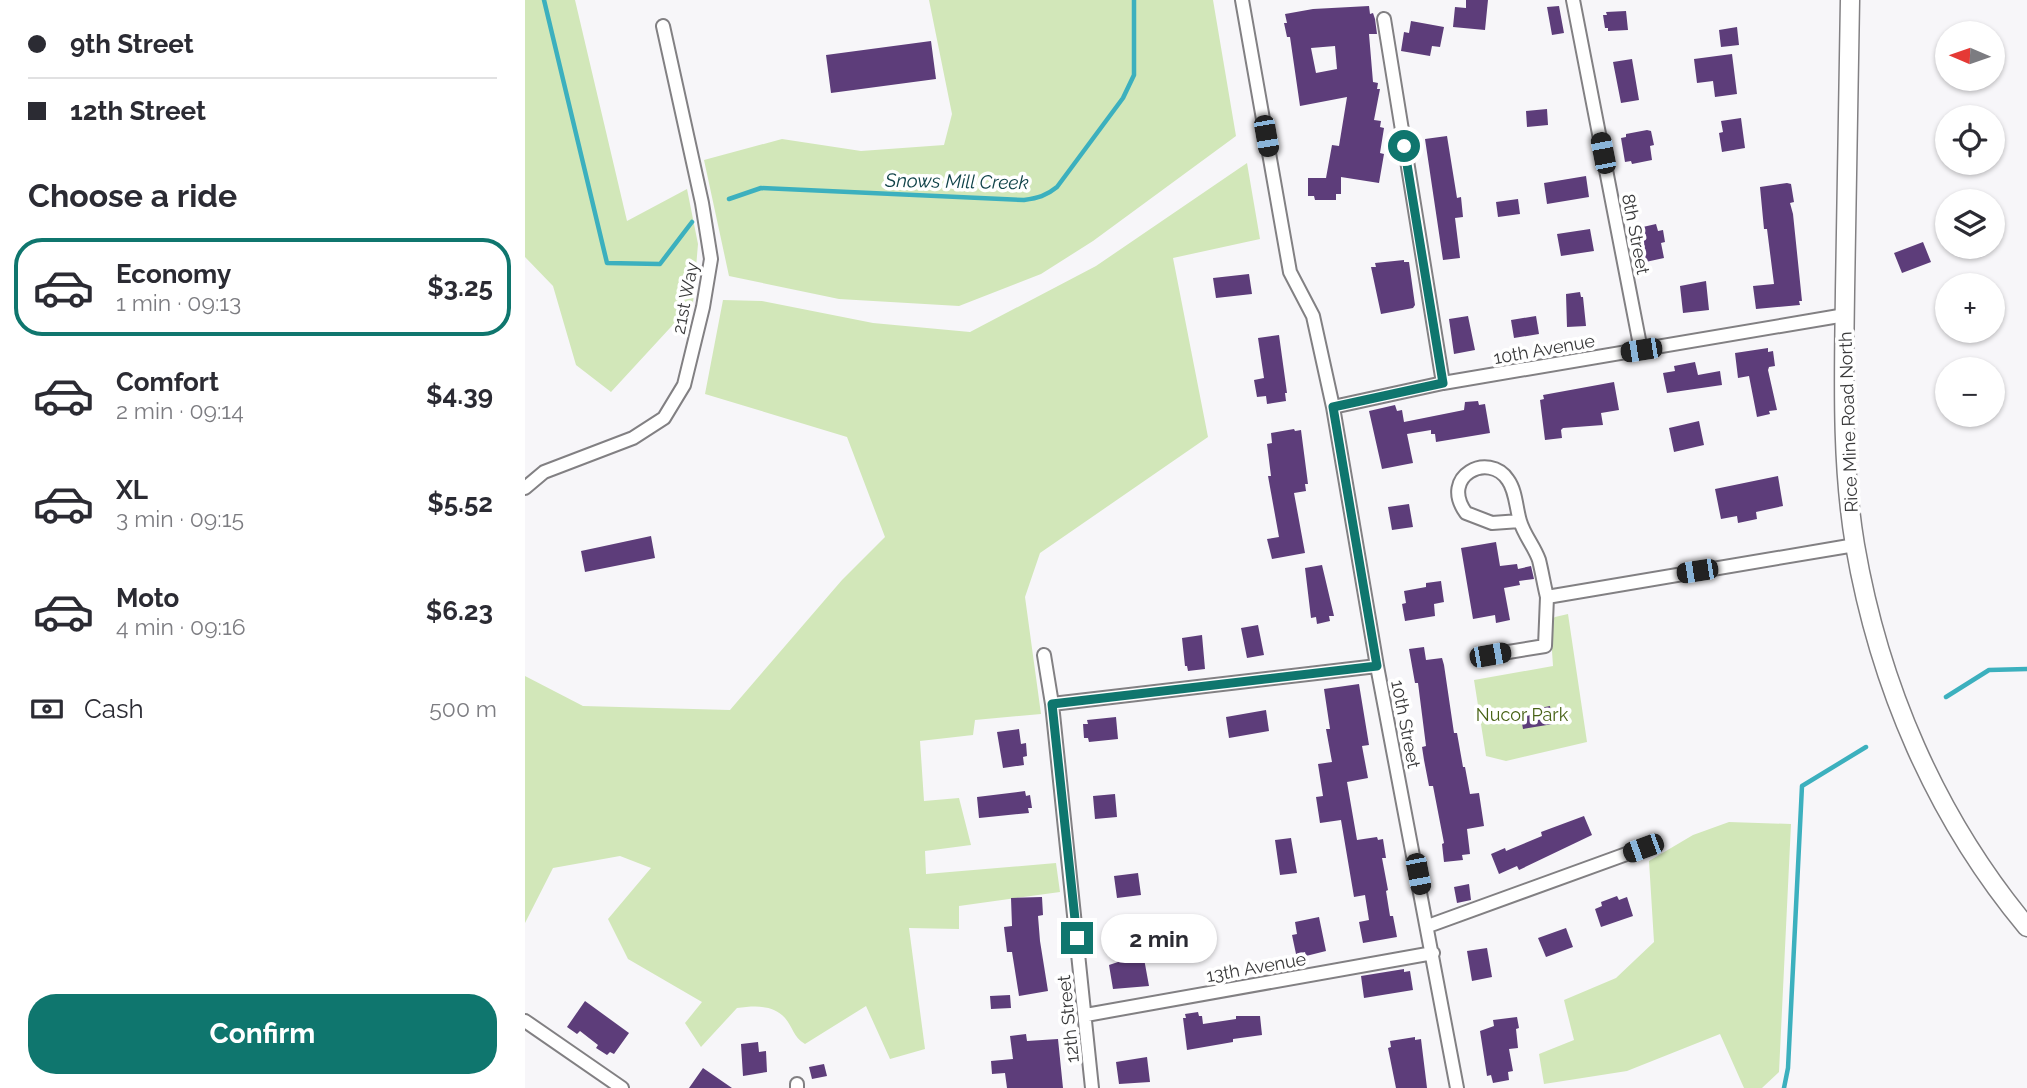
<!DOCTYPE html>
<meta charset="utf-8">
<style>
body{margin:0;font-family:Raleway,sans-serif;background:#f2f2f3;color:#2b2b33;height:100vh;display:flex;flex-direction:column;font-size:26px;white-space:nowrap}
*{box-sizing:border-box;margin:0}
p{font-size:23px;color:#7c7c81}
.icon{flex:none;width:38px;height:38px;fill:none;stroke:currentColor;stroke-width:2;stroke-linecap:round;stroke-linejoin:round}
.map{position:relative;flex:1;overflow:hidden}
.details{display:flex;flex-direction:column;background:#fff;width:525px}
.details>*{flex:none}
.top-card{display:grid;align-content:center;height:154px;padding:0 28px;background:#fff}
.needle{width:46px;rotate:272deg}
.fabs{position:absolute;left:1410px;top:21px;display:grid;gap:14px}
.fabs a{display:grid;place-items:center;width:70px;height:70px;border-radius:50%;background:#fff;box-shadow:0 2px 5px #0004;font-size:35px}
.end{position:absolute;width:32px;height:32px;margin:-16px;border:9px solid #0f766e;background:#fff;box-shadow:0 0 0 4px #fff}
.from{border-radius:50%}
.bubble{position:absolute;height:49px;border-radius:24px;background:#fff;box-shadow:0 2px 5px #0004;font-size:23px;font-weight:700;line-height:49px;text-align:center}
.car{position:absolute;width:21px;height:42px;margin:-21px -10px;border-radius:9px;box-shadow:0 0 5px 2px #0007;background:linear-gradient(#222 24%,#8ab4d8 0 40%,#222 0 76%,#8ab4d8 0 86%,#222 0)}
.top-card b{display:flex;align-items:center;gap:24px;height:66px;font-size:26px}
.top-card b+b{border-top:2px solid #e1e1e2}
.top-card i{width:18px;height:18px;background:#2b2b33}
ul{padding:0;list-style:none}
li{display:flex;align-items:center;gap:21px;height:98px;margin:0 14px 10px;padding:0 14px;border:4px solid transparent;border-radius:28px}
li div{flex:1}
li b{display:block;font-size:26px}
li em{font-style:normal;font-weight:700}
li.current{border-color:#0f766e}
li>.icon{width:63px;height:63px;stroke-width:1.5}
h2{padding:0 28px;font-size:32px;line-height:84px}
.pay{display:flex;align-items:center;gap:18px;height:77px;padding:0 28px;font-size:26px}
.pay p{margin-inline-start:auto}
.cta{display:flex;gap:14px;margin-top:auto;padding:14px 28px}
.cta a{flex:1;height:80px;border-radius:28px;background:#0f766e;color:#fff;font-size:28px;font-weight:700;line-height:80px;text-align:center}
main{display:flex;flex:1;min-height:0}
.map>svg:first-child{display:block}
</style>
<main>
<section class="details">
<div class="top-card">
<b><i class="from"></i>9th Street</b>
<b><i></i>12th Street</b>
</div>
<h2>Choose a ride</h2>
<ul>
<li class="current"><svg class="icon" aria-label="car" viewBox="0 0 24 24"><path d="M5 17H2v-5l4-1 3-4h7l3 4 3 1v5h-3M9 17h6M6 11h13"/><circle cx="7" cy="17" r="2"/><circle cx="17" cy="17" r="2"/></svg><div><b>Economy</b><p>1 min · 09:13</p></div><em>$3.25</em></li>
<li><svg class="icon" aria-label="car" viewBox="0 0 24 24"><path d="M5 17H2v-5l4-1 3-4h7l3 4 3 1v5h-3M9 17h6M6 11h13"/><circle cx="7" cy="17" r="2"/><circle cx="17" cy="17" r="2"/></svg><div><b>Comfort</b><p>2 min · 09:14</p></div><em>$4.39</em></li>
<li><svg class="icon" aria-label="car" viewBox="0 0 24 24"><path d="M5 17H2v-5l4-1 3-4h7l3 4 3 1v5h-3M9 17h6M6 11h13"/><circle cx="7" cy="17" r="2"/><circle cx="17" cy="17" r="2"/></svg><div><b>XL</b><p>3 min · 09:15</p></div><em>$5.52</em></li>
<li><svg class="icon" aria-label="car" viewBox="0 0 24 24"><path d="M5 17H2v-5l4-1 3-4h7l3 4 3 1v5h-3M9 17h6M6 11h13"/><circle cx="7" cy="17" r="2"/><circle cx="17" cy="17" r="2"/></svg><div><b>Moto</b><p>4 min · 09:16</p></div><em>$6.23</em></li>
</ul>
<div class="pay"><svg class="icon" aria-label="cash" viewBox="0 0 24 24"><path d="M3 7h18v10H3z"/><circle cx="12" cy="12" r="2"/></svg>Cash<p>500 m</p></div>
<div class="cta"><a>Confirm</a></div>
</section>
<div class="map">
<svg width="1502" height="1088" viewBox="0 0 1502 1088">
<rect width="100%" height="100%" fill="#f7f6f9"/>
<path fill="#d2e7b9" d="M 0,0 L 50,0 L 102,221 L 162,189 L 173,244 L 168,303 L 86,392 L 51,365 L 28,286 L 0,257 Z
M 404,0 L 688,0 L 711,136 L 568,241 L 516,274 L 434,306 L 314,299 L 204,276 L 179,160 L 257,139 L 336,151 L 419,145 L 427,114 Z
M 722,163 L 735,239 L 648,258 L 683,437 L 515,553 L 500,597 L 516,714 L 450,720 L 448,735 L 395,741 L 399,801 L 434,798 L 446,845 L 400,851 L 401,874 L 531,863 L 535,892 L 434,906 L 434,929 L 384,928 L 400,1049 L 365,1059 L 341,1006 L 280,1044 C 268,1037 268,1027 260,1018 C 248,1004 229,1006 212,1008 L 176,1047 L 160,1023 L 177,1002 L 103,959 L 83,919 L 126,868 L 95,856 L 28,868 L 0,923 L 0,676 L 58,706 L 205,710 L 317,580 L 360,537 L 322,437 L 180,394 L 198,300 L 237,301 L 348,323 L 445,332 L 571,266 Z
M 1043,614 L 1062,742 L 981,761 L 961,756 L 949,680 L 1028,666 L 1025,621 L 1030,617 Z
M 1204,822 L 1266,824 L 1254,1072 L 1237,1088 L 1219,1088 L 1195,1034 L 1102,1071 L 1019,1084 L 1014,1054 L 1049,1040 L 1039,1000 L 1091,978 L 1129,942 L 1124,861 L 1168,835 Z"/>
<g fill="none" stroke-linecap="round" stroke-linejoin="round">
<path stroke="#3cb0be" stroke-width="4.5" d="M 19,0 L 82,263 L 135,264 L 167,222
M 204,199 L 236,188 L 499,200 C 513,198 521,196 532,187 L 598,98 L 609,75 L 609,0
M 1421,697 L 1464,670 L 1502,669
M 1259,1088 L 1263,1068 L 1277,786 L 1341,747"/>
</g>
<path fill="#5d3d7a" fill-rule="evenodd" d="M 941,0 L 963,0 L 960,30 L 928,27 L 930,7 L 941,8 Z
M 844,6 L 845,14 L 848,13 L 850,19 L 852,34 L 844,34 L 848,82 L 853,83 L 852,89 L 855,89 L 849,120 L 856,121 L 855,127 L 859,128 L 855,153 L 859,154 L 854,183 L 816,177 L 816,194 L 811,194 L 811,200 L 790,200 L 789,196 L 783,196 L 783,178 L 801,178 L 807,145 L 814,146 L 822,97 L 775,106 L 765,37 L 762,37 L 759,23 L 762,23 L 760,14 L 788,9 ZM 810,46 L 812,69 L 791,73 L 786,48 Z
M 1034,6 L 1039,33 L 1027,35 L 1022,7 Z
M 1101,11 L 1103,30 L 1083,31 L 1083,28 L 1080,28 L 1078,15 L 1082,15 L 1081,12 Z
M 886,21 L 919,27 L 915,47 L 907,46 L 905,56 L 876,51 L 879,32 L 884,33 Z
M 1212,27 L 1214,45 L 1196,47 L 1194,30 Z
M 406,41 L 411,79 L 306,93 L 301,55 Z
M 1207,54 L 1212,94 L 1190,97 L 1188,81 L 1172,83 L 1169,59 Z
M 1107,59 L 1114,100 L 1096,103 L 1088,62 Z
M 1022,109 L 1023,125 L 1002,127 L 1001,111 Z
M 1216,118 L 1220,148 L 1197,152 L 1194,133 L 1198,132 L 1196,121 Z
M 1122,130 L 1126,131 L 1129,145 L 1125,146 L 1127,160 L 1107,164 L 1106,161 L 1100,162 L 1096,138 L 1101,137 L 1101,134 Z
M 922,136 L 932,198 L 936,197 L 938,217 L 930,218 L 935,258 L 918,260 L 900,139 Z
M 1061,176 L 1064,197 L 1022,204 L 1019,183 Z
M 1262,183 L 1266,184 L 1269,202 L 1265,203 L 1268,214 L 1277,301 L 1274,301 L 1275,305 L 1231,309 L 1228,286 L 1249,284 L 1242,229 L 1239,229 L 1235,187 Z
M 993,199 L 995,214 L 973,217 L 971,202 Z
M 1131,224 L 1133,231 L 1138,230 L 1140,242 L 1136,243 L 1139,258 L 1116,263 L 1109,229 Z
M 1065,229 L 1069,251 L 1036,256 L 1032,234 Z
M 1398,242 L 1406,262 L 1377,273 L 1369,253 Z
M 879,260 L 879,262 L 884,262 L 890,305 L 888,308 L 856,314 L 846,267 L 851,267 L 850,263 Z
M 724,274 L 727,294 L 691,298 L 688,278 Z
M 1181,281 L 1184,310 L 1158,313 L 1155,286 Z
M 1055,292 L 1056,297 L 1058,297 L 1061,326 L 1042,327 L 1041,294 Z
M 943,316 L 950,350 L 929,354 L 924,319 Z
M 1011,316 L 1014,334 L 989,338 L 986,320 Z
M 754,335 L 762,393 L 760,393 L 761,401 L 742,404 L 741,396 L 732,397 L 729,380 L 739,378 L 733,338 Z
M 1243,348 L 1243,352 L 1248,351 L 1250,366 L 1244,367 L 1243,370 L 1252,410 L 1244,411 L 1245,414 L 1232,417 L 1224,376 L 1213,378 L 1210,353 Z
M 1170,362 L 1173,375 L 1195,371 L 1197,385 L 1142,393 L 1138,373 L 1150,371 L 1149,366 Z
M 1089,382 L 1094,410 L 1076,413 L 1078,425 L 1038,428 L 1036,430 L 1037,438 L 1020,440 L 1015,400 L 1019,399 L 1018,395 Z
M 953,401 L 954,405 L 960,404 L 965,433 L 911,442 L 910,434 L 906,434 L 906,430 L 882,434 L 888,463 L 857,469 L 844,411 L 870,405 L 872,411 L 877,410 L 879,422 L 939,410 L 940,402 Z
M 1174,421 L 1179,445 L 1149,452 L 1144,428 Z
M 769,429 L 770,431 L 776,430 L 783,484 L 780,484 L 781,491 L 769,493 L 780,553 L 747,559 L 742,539 L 754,537 L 743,476 L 746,476 L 742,444 L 747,443 L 746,433 Z
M 1253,476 L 1258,506 L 1231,512 L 1232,519 L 1213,523 L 1212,516 L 1196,519 L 1190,489 Z
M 884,504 L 888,527 L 867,530 L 863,507 Z
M 126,536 L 130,558 L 60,572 L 56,551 Z
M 971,542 L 975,566 L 992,564 L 993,569 L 1006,566 L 1009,579 L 994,581 L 995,585 L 979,588 L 985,620 L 971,623 L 970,615 L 948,619 L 936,548 Z
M 797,565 L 809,616 L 804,616 L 805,621 L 792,624 L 791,617 L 786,618 L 780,568 Z
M 916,581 L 919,602 L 909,604 L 910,616 L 880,621 L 877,604 L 881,603 L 879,591 L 901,587 L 901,583 Z
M 733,625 L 739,655 L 722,658 L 716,628 Z
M 677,635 L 680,669 L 663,671 L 662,666 L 660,666 L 657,638 Z
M 899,647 L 901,660 L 917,658 L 919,665 L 929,733 L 932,733 L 938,767 L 940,767 L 945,794 L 954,793 L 959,826 L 942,829 L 945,854 L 937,855 L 938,860 L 919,862 L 917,844 L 919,843 L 908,786 L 904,786 L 899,760 L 897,747 L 901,746 L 893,683 L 890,683 L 884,649 Z
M 834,684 L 844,745 L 837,746 L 843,778 L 822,782 L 832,840 L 852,837 L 853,840 L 858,839 L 861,858 L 857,858 L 863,890 L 861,891 L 865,916 L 868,916 L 872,937 L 838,943 L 834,922 L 844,920 L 840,895 L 829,897 L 816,820 L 795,823 L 791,797 L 798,796 L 793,764 L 807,762 L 801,729 L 805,729 L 799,689 Z
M 1025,706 L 1028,724 L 998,729 L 995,712 Z
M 741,710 L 744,731 L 704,738 L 701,717 Z
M 591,717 L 593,739 L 564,742 L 563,738 L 559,738 L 558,724 L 563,724 L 562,720 Z
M 494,729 L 496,744 L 501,743 L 502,756 L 498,757 L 499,765 L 478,768 L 472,732 Z
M 500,791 L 501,796 L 505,795 L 507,808 L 503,808 L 504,813 L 454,818 L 452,797 Z
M 590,794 L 592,817 L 570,819 L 568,796 Z
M 1059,816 L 1067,835 L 994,870 L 992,866 L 974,874 L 966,854 L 980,848 L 981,851 L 1017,836 L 1016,832 Z
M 766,838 L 772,873 L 755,875 L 750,840 Z
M 613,873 L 616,895 L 592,898 L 589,876 Z
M 944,884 L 946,900 L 932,903 L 929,887 Z
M 1092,896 L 1094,900 L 1102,897 L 1108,916 L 1076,927 L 1070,909 L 1077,906 L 1076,902 Z
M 517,897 L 518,915 L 513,916 L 515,941 L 523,991 L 494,996 L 487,952 L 482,952 L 479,927 L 487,926 L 486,898 Z
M 794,917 L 801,951 L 781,956 L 780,952 L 771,954 L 767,935 L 772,934 L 770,922 Z
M 1041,928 L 1048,947 L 1021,957 L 1013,938 Z
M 616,942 L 624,986 L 588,989 L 584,965 L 593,962 L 591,946 Z
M 962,948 L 967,977 L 947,981 L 942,951 Z
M 879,969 L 879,972 L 885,971 L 888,990 L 839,998 L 836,976 Z
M 485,995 L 486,1008 L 466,1009 L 465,996 Z
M 60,1001 L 104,1033 L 89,1054 L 85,1052 L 82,1055 L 71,1048 L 73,1045 L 55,1031 L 52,1034 L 42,1027 Z
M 673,1012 L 674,1016 L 677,1016 L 678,1024 L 711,1019 L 711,1016 L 735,1016 L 737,1035 L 708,1039 L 708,1042 L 662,1050 L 658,1018 L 661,1018 L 660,1014 Z
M 992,1017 L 994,1028 L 991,1029 L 993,1048 L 984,1049 L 988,1071 L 983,1072 L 984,1080 L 968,1083 L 966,1075 L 962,1076 L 955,1031 L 969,1026 L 968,1020 Z
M 501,1034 L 502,1041 L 533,1039 L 538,1088 L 482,1088 L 480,1073 L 467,1074 L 466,1061 L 488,1059 L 485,1036 Z
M 890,1037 L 890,1040 L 896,1039 L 902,1088 L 871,1088 L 863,1048 L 866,1047 L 865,1041 Z
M 233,1042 L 234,1052 L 241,1051 L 242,1072 L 218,1076 L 216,1044 Z
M 622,1057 L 625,1082 L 594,1084 L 591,1062 Z
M 299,1064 L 302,1076 L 287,1079 L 284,1067 Z
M 178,1068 L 207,1088 L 164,1088 Z"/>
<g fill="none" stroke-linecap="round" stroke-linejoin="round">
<defs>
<path id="street" d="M 717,0 L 765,272 L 788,316 L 808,407 L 852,666 L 932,1088
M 1048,0 L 1116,350
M 859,19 L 918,383
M 808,407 L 918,383 L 1320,315
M 0,488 L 19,472 L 108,438 L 139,418 L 159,385 L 178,307 L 186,259 L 177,203 L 138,26
M 995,521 L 967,523 L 941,513 C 914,476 964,451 983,480 C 991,491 991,508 995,521 C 999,535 1009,546 1014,560 C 1017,572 1019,585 1022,597 L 1330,545
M 519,655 L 527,704 L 567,1088
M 965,655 L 1020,646 L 1022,597
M 527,704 L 852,666
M 903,926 L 1118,848
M 561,1015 L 908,953
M 0,1021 L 97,1088
M 272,1088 L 272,1084"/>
<path id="secondary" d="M 1325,0 C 1324,97 1322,194 1320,291 C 1319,375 1316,462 1330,545 C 1354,685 1411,818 1502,927"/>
</defs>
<use href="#street" stroke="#828083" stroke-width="16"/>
<use href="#secondary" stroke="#828083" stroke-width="21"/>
<use href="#street" stroke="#fff" stroke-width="12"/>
<use href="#secondary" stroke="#fff" stroke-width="18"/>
</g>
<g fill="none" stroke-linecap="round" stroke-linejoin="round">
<path stroke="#0f766e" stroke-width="9" d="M 552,938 L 527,704 L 852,666 L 808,407 L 918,383 L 879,146"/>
</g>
<g text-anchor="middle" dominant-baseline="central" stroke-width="7" stroke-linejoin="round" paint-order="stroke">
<g font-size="18" fill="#39393a" stroke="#fff">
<text transform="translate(1111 234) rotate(79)">8th Street</text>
<text transform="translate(160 298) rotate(-79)">21st Way</text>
<text transform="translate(1019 349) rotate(-10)">10th Avenue</text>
<text transform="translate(1323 422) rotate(-92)">Rice Mine Road North</text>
<text transform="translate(881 724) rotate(79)">10th Street</text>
<text transform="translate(731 967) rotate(-10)">13th Avenue</text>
<text transform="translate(543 1019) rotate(-96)">12th Street</text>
</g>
<g font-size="18" fill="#486215" stroke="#fff">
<text x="997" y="714">Nucor Park</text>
</g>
<g font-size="19" font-style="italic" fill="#0f4248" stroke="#fff">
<text transform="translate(432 181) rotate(1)">Snows Mill Creek</text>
</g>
</g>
</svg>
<div class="fabs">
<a><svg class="needle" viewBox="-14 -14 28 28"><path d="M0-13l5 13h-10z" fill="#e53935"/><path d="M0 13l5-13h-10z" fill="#7c7c81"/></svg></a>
<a><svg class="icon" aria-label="locate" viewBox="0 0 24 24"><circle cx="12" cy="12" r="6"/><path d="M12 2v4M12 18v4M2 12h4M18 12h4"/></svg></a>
<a><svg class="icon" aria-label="layers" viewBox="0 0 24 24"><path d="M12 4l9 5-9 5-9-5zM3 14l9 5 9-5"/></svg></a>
<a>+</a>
<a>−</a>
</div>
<i class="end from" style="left:879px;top:146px"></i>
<i class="end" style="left:552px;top:938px"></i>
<div class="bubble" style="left:576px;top:914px;width:116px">2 min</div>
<i class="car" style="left:741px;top:136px;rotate:170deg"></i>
<i class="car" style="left:1078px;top:153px;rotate:349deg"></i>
<i class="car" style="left:1116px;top:350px;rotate:261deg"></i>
<i class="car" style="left:1172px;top:571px;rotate:261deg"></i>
<i class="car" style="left:965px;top:655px;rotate:80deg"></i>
<i class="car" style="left:1118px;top:848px;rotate:250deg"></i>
<i class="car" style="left:893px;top:874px;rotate:169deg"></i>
</div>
</main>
